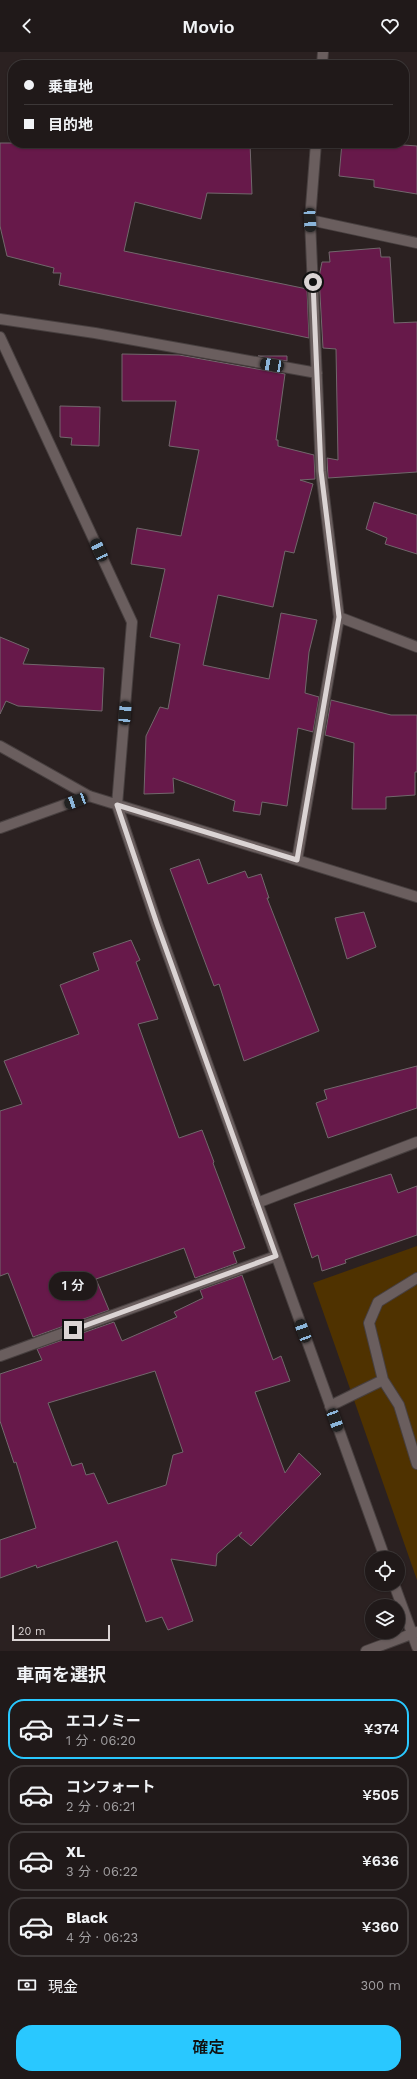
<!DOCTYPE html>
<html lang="ja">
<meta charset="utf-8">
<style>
body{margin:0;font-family:"Work Sans","Noto Sans JP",sans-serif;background:#2d2626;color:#f1f3f6;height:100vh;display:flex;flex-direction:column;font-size:15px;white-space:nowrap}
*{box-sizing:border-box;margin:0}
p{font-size:13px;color:#a2a0a2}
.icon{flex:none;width:22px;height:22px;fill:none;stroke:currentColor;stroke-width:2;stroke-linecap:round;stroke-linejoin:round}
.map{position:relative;height:1599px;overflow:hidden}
.panel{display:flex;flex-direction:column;background:#201919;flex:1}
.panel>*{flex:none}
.top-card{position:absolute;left:8px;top:8px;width:401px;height:88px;border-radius:16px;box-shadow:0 1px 3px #0004,0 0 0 1px #3d3838;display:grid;align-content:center;height:88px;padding:0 16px;background:#201919}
.fabs{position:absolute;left:365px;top:1499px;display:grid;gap:8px}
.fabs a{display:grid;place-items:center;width:40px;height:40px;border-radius:50%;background:#201919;box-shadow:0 1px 3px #0004,0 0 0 1px #3d3838;font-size:20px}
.scale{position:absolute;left:12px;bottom:10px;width:98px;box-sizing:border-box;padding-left:4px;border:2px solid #dbd4d4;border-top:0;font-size:11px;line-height:14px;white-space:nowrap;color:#dbd4d4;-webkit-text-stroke:3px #2b2121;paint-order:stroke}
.end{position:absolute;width:18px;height:18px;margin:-9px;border:5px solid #dbd4d4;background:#111;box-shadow:0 0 0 2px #111}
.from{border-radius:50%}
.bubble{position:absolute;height:28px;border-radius:14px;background:#201919;box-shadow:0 1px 3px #0004,0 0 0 1px #3d3838;font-size:13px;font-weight:600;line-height:28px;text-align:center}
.car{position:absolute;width:12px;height:24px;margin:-12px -6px;border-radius:5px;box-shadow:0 0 3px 1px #0007;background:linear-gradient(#222 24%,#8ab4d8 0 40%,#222 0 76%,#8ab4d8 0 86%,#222 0)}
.top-card b{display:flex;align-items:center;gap:14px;height:38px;font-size:15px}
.top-card b+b{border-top:1px solid #3d3838}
.top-card i{width:10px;height:10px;background:#f1f3f6}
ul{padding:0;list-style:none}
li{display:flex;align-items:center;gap:12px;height:60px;margin:0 8px 6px;padding:0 8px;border:2px solid #3d3838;border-radius:16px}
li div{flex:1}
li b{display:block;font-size:15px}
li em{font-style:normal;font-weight:600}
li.selected{border-color:#29c8ff}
li>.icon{width:36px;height:36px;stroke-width:1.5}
h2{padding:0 16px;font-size:18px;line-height:48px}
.pay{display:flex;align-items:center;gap:10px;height:44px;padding:0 16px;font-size:15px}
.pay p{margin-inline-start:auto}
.action{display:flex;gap:8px;margin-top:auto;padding:8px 16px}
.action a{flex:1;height:46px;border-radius:16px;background:#29c8ff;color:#111;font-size:16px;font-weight:600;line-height:46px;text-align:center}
header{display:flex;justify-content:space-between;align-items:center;height:52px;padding:0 16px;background:#201919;font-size:18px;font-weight:600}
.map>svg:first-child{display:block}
</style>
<header><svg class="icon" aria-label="back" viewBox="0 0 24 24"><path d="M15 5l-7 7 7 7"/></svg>Movio<svg class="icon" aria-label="heart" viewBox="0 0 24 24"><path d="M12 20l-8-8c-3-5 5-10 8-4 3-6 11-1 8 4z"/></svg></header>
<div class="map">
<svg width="417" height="1599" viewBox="0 0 417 1599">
<rect width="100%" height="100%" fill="#2b2121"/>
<path fill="#4f3200" d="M 417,1194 L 417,1528 L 313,1231 Z"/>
<path fill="#67194a" stroke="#72676c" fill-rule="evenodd" d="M 0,91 L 250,91 L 252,142 L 207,141 L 201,167 L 135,150 L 124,199 L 307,237 L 309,286 L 59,233 L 61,221 L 53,221 L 54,216 L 7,204 L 0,174 Z
M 342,91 L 377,91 L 417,94 L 417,142 L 374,135 L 374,128 L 339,124 Z
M 380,196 L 381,205 L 390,205 L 394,271 L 417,270 L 417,420 L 328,426 L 327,406 L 338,408 L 336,297 L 323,296 L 319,225 L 322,210 L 330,210 L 329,200 Z
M 122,302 L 179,303 L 285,322 L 276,388 L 278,388 L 278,394 L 314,403 L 315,427 L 300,428 L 313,432 L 294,501 L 285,499 L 273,555 L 218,543 L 203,613 L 269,627 L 281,561 L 317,568 L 309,600 L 305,641 L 319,645 L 313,680 L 298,676 L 287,754 L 262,750 L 260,763 L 233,759 L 235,749 L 173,726 L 174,741 L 144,742 L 146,684 L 160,655 L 168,657 L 180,592 L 150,585 L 165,517 L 131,512 L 137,476 L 181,484 L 199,398 L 169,394 L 176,349 L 122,349 Z
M 258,304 L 287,304 L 287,309 Z
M 60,354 L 100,355 L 99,394 L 71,393 L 72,386 L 60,385 Z
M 374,450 L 417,463 L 417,502 L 385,492 L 387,486 L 366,477 Z
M 0,585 L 29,597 L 23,612 L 104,616 L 102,659 L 18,654 L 6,649 L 0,662 Z
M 331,648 L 391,663 L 417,663 L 417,720 L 415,720 L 415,743 L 386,745 L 386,757 L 352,757 L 354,691 L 325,683 Z
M 199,807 L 208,832 L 245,819 L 248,826 L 261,822 L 269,846 L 267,846 L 319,979 L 244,1009 L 219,932 L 214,934 L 170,817 Z
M 364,860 L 376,895 L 347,907 L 335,866 Z
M 131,888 L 140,908 L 136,910 L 158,967 L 138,972 L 179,1086 L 202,1078 L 214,1110 L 213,1111 L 245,1196 L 233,1200 L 237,1211 L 195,1226 L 184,1196 L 96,1227 L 109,1258 L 33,1285 L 8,1221 L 0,1224 L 0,1059 L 22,1052 L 4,1009 L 79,982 L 60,933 L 99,918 L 93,901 Z
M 417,1014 L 417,1056 L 328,1086 L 316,1051 L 327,1047 L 324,1038 Z
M 391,1122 L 398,1141 L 417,1134 L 417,1183 L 345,1208 L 346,1211 L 322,1219 L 318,1203 L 312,1206 L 294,1152 Z
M 242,1223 L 273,1308 L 281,1304 L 290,1329 L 255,1340 L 285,1421 L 299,1401 L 321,1422 L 251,1494 L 239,1484 L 242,1480 L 217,1502 L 216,1514 L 171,1507 L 193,1569 L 168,1578 L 162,1565 L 146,1570 L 117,1489 L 37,1516 L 36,1513 L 0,1526 L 0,1488 L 36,1476 L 16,1410 L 14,1411 L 0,1369 L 0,1322 L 42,1308 L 37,1297 L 114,1270 L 122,1289 L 177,1265 L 174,1260 L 203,1246 L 200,1238 ZM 155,1319 L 183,1400 L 173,1403 L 166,1433 L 108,1452 L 94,1421 L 86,1423 L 82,1411 L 72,1414 L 48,1351 Z"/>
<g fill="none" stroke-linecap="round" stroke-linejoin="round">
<defs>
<path id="service" d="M 257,1151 L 417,1090
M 417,1226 L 378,1250 L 369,1271 L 383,1328 L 399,1353 L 417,1412
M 330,1354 L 383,1328"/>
<path id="minor" d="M 322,13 L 323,0
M 310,168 L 417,191
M 0,267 L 95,281 L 317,321
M 0,285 L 132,570 L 117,753 L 157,872 L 385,1506
M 339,565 L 417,595
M 0,694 L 89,744 L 417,845
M 297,808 L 339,565 L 321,419 L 310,168 L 316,91
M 0,1304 L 276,1204
M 394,1532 L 417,1595
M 366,1599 L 417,1580"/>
<path id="tertiary" d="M 0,776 L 89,744"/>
</defs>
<use href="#service" stroke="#473f3f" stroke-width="12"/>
<use href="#minor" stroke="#473f3f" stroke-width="12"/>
<use href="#tertiary" stroke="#473f3f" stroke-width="12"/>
<use href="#service" stroke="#6a5e5e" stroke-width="10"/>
<use href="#minor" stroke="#6a5e5e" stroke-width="10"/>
<use href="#tertiary" stroke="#6a5e5e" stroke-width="10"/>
</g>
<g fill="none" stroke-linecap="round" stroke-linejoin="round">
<path stroke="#dbd4d4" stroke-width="5" d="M 73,1278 L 276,1204 L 157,872 L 117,753 L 297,808 L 339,565 L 321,419 L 313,230"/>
</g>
</svg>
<div class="fabs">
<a><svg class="icon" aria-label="locate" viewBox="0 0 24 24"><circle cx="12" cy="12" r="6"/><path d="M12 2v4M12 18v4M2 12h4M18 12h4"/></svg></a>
<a><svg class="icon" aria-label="layers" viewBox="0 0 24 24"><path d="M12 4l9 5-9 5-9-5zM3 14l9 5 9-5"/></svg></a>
</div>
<div class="scale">20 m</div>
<i class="end from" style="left:313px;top:230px"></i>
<i class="end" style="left:73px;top:1278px"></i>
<div class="bubble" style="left:49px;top:1220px;width:48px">1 分</div>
<i class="car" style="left:310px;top:168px;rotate:177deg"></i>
<i class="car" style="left:272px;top:313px;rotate:280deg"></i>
<i class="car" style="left:99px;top:498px;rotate:335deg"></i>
<i class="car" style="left:125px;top:661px;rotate:5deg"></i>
<i class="car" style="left:76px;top:749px;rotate:250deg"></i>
<i class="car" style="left:303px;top:1279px;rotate:340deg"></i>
<i class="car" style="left:335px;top:1368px;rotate:160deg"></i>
<div class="top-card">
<b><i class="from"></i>乗車地</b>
<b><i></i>目的地</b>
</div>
</div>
<section class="panel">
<h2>車両を選択</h2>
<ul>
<li class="selected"><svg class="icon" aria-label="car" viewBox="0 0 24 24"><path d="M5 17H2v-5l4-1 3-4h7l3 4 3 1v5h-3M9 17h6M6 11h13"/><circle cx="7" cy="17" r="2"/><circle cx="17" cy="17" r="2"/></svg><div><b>エコノミー</b><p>1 分 · 06:20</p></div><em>¥374</em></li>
<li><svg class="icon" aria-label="car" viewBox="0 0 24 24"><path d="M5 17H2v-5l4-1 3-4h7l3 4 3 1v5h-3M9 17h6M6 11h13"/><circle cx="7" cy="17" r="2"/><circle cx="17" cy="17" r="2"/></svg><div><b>コンフォート</b><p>2 分 · 06:21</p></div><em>¥505</em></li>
<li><svg class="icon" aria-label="car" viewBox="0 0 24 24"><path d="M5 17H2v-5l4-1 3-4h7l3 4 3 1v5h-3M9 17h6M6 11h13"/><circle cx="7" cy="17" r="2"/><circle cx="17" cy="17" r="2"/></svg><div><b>XL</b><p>3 分 · 06:22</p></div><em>¥636</em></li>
<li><svg class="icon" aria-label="car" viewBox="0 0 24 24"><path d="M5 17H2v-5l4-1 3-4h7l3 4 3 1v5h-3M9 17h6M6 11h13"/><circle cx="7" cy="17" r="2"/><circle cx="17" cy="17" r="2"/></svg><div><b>Black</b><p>4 分 · 06:23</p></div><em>¥360</em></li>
</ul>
<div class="pay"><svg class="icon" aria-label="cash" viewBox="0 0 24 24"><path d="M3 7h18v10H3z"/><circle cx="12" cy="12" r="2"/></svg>現金<p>300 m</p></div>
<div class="action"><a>確定</a></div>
</section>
